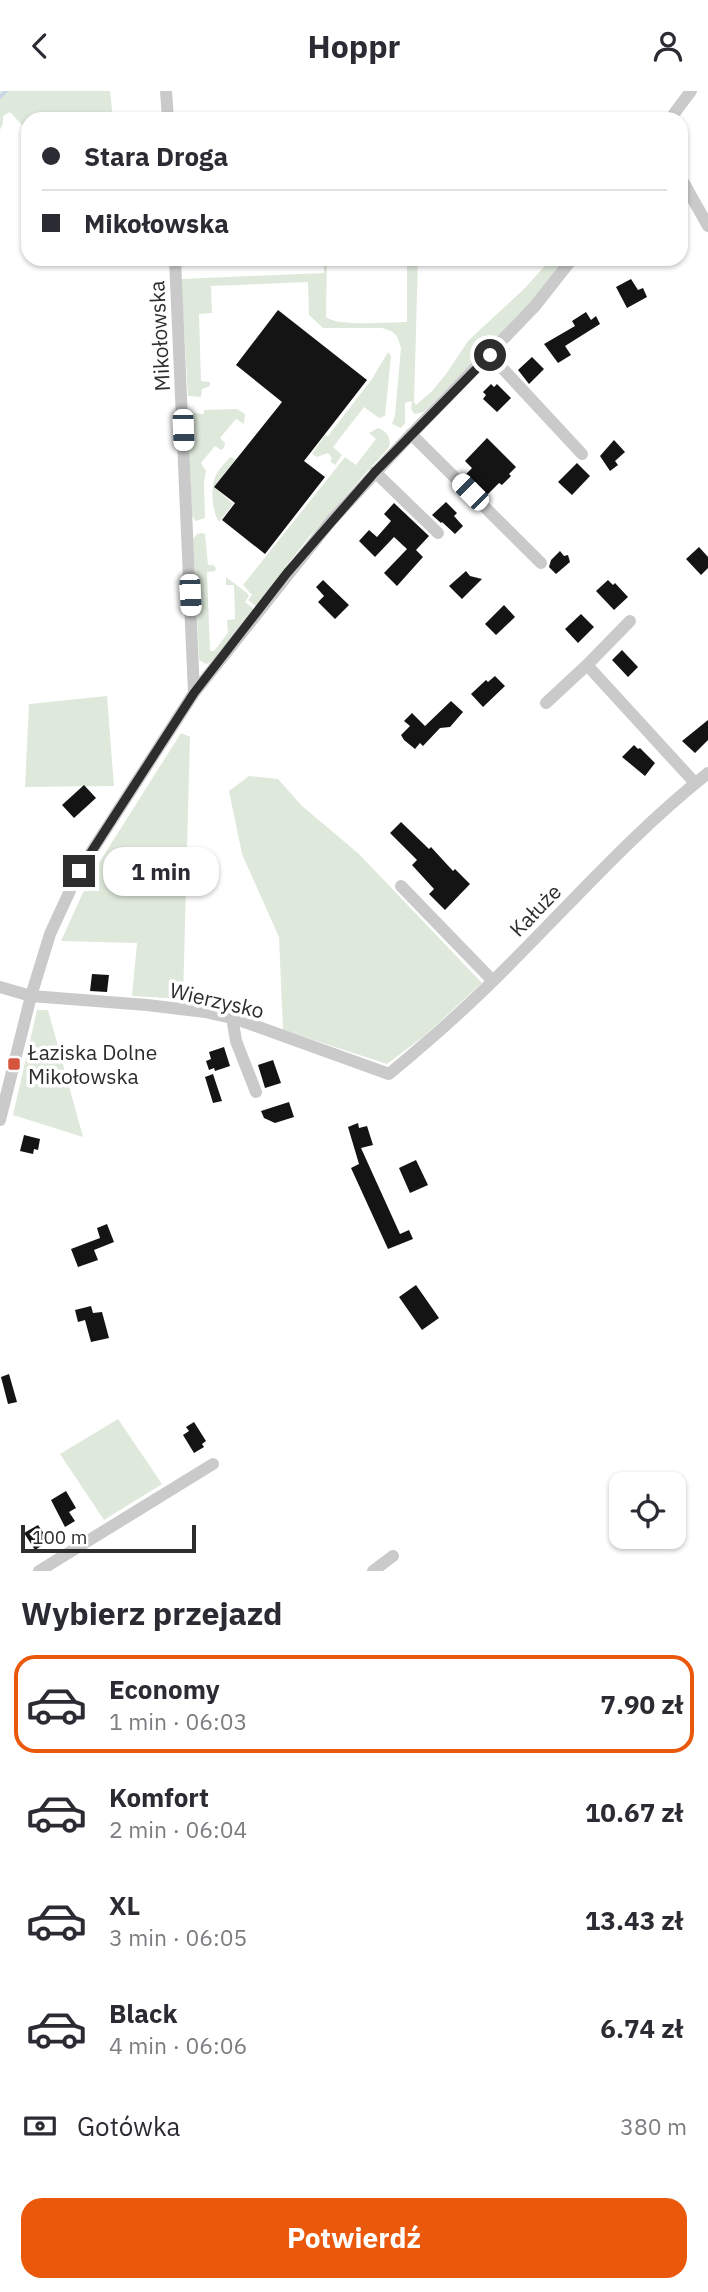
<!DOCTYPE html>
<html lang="pl">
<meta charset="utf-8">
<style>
body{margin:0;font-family:"IBM Plex Sans",sans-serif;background:#f7f7f7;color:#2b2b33;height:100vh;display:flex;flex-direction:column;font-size:26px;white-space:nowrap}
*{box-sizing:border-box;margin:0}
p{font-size:23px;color:#7c7c81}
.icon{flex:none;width:38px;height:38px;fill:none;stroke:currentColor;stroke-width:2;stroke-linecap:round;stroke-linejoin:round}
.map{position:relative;height:1480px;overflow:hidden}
.details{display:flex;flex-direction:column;background:#fff;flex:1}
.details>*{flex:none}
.hud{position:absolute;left:21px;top:21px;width:667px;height:154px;border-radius:21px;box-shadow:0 2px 5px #0004;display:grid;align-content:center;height:154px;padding:0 21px;background:#fff}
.tools{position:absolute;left:609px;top:1381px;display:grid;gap:14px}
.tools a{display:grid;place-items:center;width:77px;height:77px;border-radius:14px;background:#fff;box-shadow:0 2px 5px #0004;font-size:35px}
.scale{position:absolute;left:21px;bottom:18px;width:175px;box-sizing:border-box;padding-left:7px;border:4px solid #2d2d2d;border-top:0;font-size:19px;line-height:24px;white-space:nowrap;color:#2d2d2d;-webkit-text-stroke:5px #fff;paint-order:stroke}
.end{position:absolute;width:32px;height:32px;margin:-16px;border:9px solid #2d2d2d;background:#fff;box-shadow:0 0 0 4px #fff}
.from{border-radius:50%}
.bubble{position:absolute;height:49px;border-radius:21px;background:#fff;box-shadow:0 2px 5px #0004;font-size:23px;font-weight:700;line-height:49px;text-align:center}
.car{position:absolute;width:21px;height:42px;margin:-21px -10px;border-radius:9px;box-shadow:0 0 5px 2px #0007;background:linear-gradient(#fff 24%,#345 0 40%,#fff 0 76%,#345 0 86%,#fff 0)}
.hud b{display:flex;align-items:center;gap:24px;height:66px;font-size:26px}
.hud b+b{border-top:2px solid #e1e1e2}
.hud i{width:18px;height:18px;background:#2b2b33}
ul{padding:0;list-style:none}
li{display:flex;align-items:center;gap:21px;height:98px;margin:0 14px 10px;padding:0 7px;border:4px solid transparent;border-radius:21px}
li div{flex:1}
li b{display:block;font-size:26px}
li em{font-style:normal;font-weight:700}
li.on{border-color:#ea580c}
li>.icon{width:63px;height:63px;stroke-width:1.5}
h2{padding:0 21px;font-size:32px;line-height:84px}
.pay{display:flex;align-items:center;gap:18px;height:77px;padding:0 21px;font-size:26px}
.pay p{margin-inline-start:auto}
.primary-button{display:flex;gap:14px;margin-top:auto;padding:14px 21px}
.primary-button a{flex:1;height:80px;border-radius:21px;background:#ea580c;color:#fff;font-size:28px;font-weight:700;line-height:80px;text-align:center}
header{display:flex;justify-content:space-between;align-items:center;height:91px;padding:0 21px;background:#fff;font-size:32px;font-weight:700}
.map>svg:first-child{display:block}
</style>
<header><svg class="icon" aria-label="back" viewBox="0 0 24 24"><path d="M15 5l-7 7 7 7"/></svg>Hoppr<svg class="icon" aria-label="person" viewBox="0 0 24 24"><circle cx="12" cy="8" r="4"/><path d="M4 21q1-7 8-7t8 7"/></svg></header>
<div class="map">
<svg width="708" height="1480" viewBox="0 0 708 1480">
<rect width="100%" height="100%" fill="#fff"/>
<path fill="#dfe9db" d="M 0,0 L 110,0 L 113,28 L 28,28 L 28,35 L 22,34 L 10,21 L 3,25 L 3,32 L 0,39 Z
M 324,168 L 327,168 L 326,226 C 338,236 389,231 407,231 L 407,168 L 418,168 L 414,311 L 416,314 L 432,300 L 446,283 L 468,250 L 524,198 L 551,168 L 565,168 L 537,206 L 424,321 L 414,323 L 411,318 L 412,310 L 405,312 L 405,332 L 401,337 L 392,333 L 395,324 L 401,257 L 397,245 L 391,240 L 382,237 L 323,237 L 309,224 L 308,191 L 211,195 L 212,222 L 199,223 L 201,290 L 210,291 L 210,295 L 202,298 L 201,306 L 188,305 L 181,188 L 324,182 Z
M 388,261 L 391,265 L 385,325 L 379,327 L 364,316 L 333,356 L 342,364 L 335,374 L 330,370 L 332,367 L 328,362 L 317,366 L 312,363 L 325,344 L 328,345 L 372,288 Z
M 237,318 L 245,323 L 244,333 L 236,328 L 220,347 L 225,352 L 224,357 L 221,359 L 215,355 L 201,372 L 206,380 L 204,391 L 205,427 L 196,430 L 192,425 L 188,328 L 194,322 L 204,323 L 204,319 Z
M 378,337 C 386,340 392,347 389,356 L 309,446 L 256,515 L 248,509 L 252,504 L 243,494 L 345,366 L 356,374 L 376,348 L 369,342 Z
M 230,366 L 236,368 L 214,396 L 233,413 L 219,431 C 212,421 210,395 216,384 C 219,378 226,371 230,366 Z
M 202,442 L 205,443 L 208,474 L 213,474 L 216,477 L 215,480 L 207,481 L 210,560 L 214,560 L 228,542 L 227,529 L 235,528 L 234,494 L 226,494 L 226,486 L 247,502 L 249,505 L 245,511 L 254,518 L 211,571 L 206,573 L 199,569 L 199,567 L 193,448 L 197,443 Z
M 107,605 L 114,695 L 25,696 L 29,613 Z
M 181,642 L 190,646 L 183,908 L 132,905 L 137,852 L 61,850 L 90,786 Z
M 249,685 L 278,688 L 302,715 L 359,763 L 482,892 L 424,945 L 387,973 L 283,939 L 279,846 L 242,763 L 229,700 Z
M 37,919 L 48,919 L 83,1046 L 13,1024 Z
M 118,1328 L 162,1393 L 104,1429 L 60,1363 Z"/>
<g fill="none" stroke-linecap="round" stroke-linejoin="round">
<path stroke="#c9d5e7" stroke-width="3.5" d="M 0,6 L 6,0"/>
</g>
<path fill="#141414" d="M 631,188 L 638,199 L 643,197 L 647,206 L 627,217 L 616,196 Z
M 278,219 L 367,289 L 304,370 L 325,386 L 265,463 L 222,429 L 235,412 L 214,396 L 282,311 L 236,274 Z
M 586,221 L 591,229 L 596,225 L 600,233 L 565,255 L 571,264 L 558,272 L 544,253 L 575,235 L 572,230 Z
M 532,266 L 544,278 L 529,293 L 518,279 Z
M 491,293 L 494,296 L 497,293 L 511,307 L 497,321 L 483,308 L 486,304 L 483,301 Z
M 487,347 L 516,376 L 509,383 L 511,385 L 502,394 L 499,392 L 486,405 L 465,384 L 472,377 L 465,370 Z
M 614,349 L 625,361 L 615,370 L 618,374 L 610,380 L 600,365 Z
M 577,372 L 590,385 L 572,404 L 558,391 Z
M 446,411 L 457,422 L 454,425 L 463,435 L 455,443 L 442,431 L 441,432 L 432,424 Z
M 394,412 L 429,445 L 416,459 L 423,466 L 397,495 L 384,482 L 407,458 L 394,446 L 375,466 L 359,450 L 369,439 L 377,446 L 391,430 L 384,423 Z
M 699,456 L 708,466 L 708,477 L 701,484 L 686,468 Z
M 560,460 L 564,465 L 568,464 L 570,471 L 556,483 L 549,476 L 551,469 Z
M 466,480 L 470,485 L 482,488 L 462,508 L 449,495 Z
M 323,489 L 349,514 L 335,528 L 318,511 L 324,505 L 316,496 Z
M 608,489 L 613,494 L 615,492 L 628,506 L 614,519 L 596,500 Z
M 504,514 L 515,526 L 496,544 L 485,533 Z
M 581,523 L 594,536 L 578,552 L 565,538 Z
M 622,559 L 638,576 L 628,586 L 612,569 Z
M 495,585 L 505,595 L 483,616 L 471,603 L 486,589 L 488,591 Z
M 451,610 L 463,621 L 450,636 L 440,637 L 423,655 L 420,652 L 415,658 L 404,649 L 401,644 L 410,635 L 404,630 L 412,622 L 425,635 Z
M 708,629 L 708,649 L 695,662 L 682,650 Z
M 634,654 L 638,658 L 640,657 L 655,672 L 645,685 L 622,666 Z
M 84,694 L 96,707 L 74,727 L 62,714 Z
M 401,731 L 429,758 L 431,756 L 453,780 L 455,778 L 470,793 L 445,819 L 429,803 L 434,798 L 412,774 L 417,769 L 390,742 Z
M 92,883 L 109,884 L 107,901 L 90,900 Z
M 224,956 L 230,975 L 215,980 L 214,977 L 209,979 L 206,970 L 211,968 L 209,961 Z
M 273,969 L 281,992 L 265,997 L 258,974 Z
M 213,983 L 222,1010 L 213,1012 L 205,986 Z
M 289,1011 L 294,1026 L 275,1032 L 264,1027 L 261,1020 Z
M 358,1032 L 359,1037 L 367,1035 L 373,1054 L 361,1057 L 400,1143 L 409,1139 L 413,1148 L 388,1158 L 351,1077 L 359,1073 L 348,1036 Z
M 24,1044 L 40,1048 L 38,1059 L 34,1058 L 33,1063 L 20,1060 Z
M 416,1069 L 428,1094 L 410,1102 L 399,1077 Z
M 107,1133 L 114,1151 L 94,1159 L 98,1169 L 78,1176 L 71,1158 L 100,1147 L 97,1137 Z
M 416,1194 L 439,1227 L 422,1239 L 399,1206 Z
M 91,1215 L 93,1222 L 102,1221 L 109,1247 L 91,1251 L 85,1229 L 78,1231 L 75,1219 Z
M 9,1283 L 17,1311 L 8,1313 L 1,1286 Z
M 194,1331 L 206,1350 L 202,1353 L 204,1356 L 194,1362 L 183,1344 L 189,1340 L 186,1336 Z
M 66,1400 L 76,1417 L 69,1421 L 75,1430 L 65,1436 L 51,1409 Z
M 38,1434 L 49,1450 L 35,1459 L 24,1442 Z"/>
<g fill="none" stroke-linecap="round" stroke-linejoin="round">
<path stroke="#cacaca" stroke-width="12" d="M 166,0 L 168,28
M 670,28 L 691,0
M 681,87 L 708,135
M 490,264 L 582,363
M 411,343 L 541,472
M 375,381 L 438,442
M 587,574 L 630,530
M 194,602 L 330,431 L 403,352 L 535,215 L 572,168
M 546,612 L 587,574 L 695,692
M 401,795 L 493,890
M 0,896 L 31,905 L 147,914 L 205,921 L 236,928 L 389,983 C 430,949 471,913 508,875 C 574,809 635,740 708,682
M 236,928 L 233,932 L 236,950 L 256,1001
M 0,1029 L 31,905 L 50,843 L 79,780 L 194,602 L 175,168
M 39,1480 L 213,1373
M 373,1480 L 393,1465"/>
</g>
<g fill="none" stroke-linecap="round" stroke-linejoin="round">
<path stroke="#2d2d2d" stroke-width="9" d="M 79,780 L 194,602 L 287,482 L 375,381 L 490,264"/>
</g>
<rect fill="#d5543d" stroke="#fff" stroke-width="2.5" x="7" y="966" width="14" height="14" rx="3.5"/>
<g text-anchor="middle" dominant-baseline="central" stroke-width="7" stroke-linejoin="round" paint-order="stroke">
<g font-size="21" fill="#2d2d2d" stroke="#fff">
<text transform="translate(159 245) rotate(-93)">Mikołowska</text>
<text transform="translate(535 819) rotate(-46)">Kałuże</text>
<text transform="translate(217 909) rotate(13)">Wierzysko</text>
</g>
<g font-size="21" fill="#2d2d2d" stroke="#fff" text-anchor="start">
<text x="28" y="961">Łaziska Dolne<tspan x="28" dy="24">Mikołowska</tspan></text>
</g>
</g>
</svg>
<div class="tools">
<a><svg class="icon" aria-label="locate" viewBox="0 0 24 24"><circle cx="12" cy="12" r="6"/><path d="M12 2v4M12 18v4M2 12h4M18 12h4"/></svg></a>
</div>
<div class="scale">100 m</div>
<i class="end from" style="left:490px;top:264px"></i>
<i class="end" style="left:79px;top:780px"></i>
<div class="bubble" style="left:103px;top:756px;width:116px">1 min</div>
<i class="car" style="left:183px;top:339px;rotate:178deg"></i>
<i class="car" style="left:470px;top:401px;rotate:315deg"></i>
<i class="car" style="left:190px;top:504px;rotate:177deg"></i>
<div class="hud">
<b><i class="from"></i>Stara Droga</b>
<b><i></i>Mikołowska</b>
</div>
</div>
<section class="details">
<h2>Wybierz przejazd</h2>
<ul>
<li class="on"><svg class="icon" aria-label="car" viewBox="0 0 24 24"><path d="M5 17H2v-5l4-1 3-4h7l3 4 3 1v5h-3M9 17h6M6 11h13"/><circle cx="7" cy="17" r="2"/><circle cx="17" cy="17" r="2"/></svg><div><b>Economy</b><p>1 min · 06:03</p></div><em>7.90 zł</em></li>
<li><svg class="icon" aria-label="car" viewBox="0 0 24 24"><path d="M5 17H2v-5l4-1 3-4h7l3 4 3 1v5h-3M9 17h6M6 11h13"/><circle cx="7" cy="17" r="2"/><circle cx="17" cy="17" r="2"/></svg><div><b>Komfort</b><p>2 min · 06:04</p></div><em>10.67 zł</em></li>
<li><svg class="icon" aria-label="car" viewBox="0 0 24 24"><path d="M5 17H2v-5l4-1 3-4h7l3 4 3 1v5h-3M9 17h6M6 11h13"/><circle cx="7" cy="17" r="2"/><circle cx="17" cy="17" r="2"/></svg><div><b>XL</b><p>3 min · 06:05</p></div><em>13.43 zł</em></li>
<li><svg class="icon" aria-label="car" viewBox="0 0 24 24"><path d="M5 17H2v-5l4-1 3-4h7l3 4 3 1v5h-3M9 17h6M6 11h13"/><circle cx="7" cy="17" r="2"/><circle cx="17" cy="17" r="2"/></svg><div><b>Black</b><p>4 min · 06:06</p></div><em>6.74 zł</em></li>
</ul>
<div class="pay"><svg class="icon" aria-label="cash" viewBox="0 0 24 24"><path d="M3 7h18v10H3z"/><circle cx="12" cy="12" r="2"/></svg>Gotówka<p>380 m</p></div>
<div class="primary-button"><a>Potwierdź</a></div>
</section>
